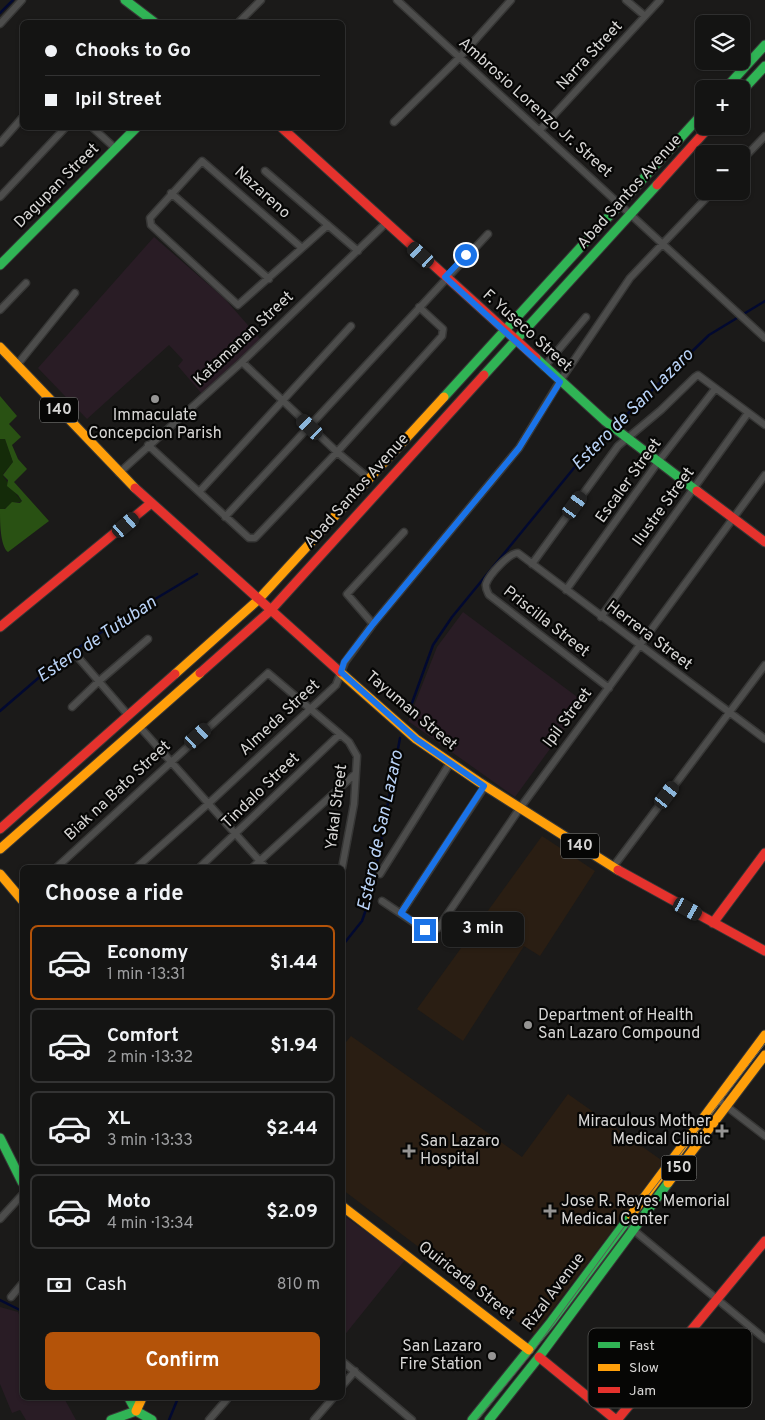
<!DOCTYPE html>
<meta charset="utf-8">
<style>
body{margin:0;font-family:Overpass,sans-serif;background:#1d1d1c;color:#f1f3f6;height:100vh;display:flex;flex-direction:column;font-size:19px;white-space:nowrap}
*{box-sizing:border-box;margin:0}
p{font-size:16px;color:#9d9ea0}
.icon{flex:none;width:28px;height:28px;fill:none;stroke:currentColor;stroke-width:2;stroke-linecap:round;stroke-linejoin:round}
.map{position:relative;flex:1;overflow:hidden}
.panel{position:absolute;left:20px;top:865px;width:325px;height:535px;display:flex;flex-direction:column;background:#141413;border-radius:8px;box-shadow:0 1px 4px #0004,0 0 0 1px #333}
.panel>*{flex:none}
.top-card{position:absolute;left:20px;top:20px;width:325px;height:110px;border-radius:8px;box-shadow:0 1px 4px #0004,0 0 0 1px #333;display:grid;align-content:center;height:110px;padding:0 25px;background:#141413}
.tools{position:absolute;left:695px;top:15px;display:grid;gap:10px}
.tools a{display:grid;place-items:center;width:55px;height:55px;border-radius:8px;background:#141413;box-shadow:0 1px 4px #0004,0 0 0 1px #333;font-size:25px}
.end{position:absolute;width:22px;height:22px;margin:-11px;border:6px solid #1a73e8;background:#fff;box-shadow:0 0 0 2px #fff}
.from{border-radius:50%}
.bubble{position:absolute;height:35px;border-radius:8px;background:#141413;box-shadow:0 1px 4px #0004,0 0 0 1px #333;font-size:16px;font-weight:700;line-height:35px;text-align:center}
.car{position:absolute;width:15px;height:30px;margin:-15px -8px;border-radius:6px;box-shadow:0 0 4px 1px #0007;background:linear-gradient(#222 24%,#8ab4d8 0 40%,#222 0 76%,#8ab4d8 0 86%,#222 0)}
.top-card b{display:flex;align-items:center;gap:18px;height:48px;font-size:19px}
.top-card b+b{border-top:1px solid #333}
.top-card i{width:12px;height:12px;background:#f1f3f6}
ul{padding:0;list-style:none}
li{display:flex;align-items:center;gap:15px;height:75px;margin:0 10px 8px;padding:0 15px;border:2px solid #333;border-radius:8px}
li div{flex:1}
li b{display:block;font-size:19px}
li em{font-style:normal;font-weight:700}
li.selected{border-color:#b45309}
li>.icon{width:45px;height:45px;stroke-width:1.5}
h2{padding:0 25px;font-size:22px;line-height:60px}
.pay{display:flex;align-items:center;gap:12px;height:55px;padding:0 25px;font-size:19px}
.pay p{margin-inline-start:auto}
.button{display:flex;gap:10px;margin-top:auto;padding:10px 25px}
.button a{flex:1;height:58px;border-radius:8px;background:#b45309;color:#fff;font-size:20px;font-weight:700;line-height:58px;text-align:center}
.map>svg:first-child{display:block}
</style>
<div class="map">
<svg width="765" height="1420" viewBox="0 0 765 1420">
<rect width="100%" height="100%" fill="#1b1a19"/>
<path fill="#291c25" d="M 154,237 L 224,298 L 261,340 L 202,394 L 178,366 L 183,360 L 169,345 L 87,419 L 38,368 Z
M 463,612 L 584,702 L 515,797 L 408,721 L 437,647 Z
M 343,1215 L 405,1260 L 343,1337 Z
M 0,1307 L 18,1312 L 22,1322 L 22,1398 L 64,1398 L 76,1420 L 26,1420 L 20,1410 L 12,1413 L 0,1384 Z"/>
<path fill="#2a1e13" d="M 542,836 L 595,871 L 540,956 L 524,946 L 463,1041 L 417,1009 Z
M 351,1036 L 522,1157 L 568,1094 L 664,1162 L 534,1334 L 343,1190 L 342,1047 Z"/>
<path fill="#142b09" d="M 0,439 L 5,439 L 13,462 L 3,474 L 3,476 L 22,502 L 15,502 L 4,509 L 0,509 Z"/>
<path fill="#295113" d="M 0,396 L 17,416 L 9,424 L 21,437 L 12,445 L 18,459 L 27,469 L 14,482 L 49,521 L 8,552 C 0,546 0,521 0,509 L 5,509 L 12,502 L 20,503 L 22,501 L 18,495 L 7,486 L 8,480 L 3,475 L 13,462 L 5,439 L 0,439 Z"/>
<g fill="none" stroke-linecap="round" stroke-linejoin="round">
<path stroke="#020930" stroke-width="2.5" d="M 0,13 L 13,0
M 615,426 L 709,335 L 765,301
M 0,711 L 57,662 L 115,623 L 197,574
M 408,714 L 433,645 L 452,617 L 574,468 L 611,430
M 342,946 L 362,921 L 371,895 L 400,738
M 0,1300 L 22,1311
M 169,1420 L 178,1398"/>
<defs>
<path id="street" d="M 397,0 L 765,338
M 626,0 L 645,16
M 239,22 L 261,0
M 0,24 L 22,0
M 394,122 L 459,58 L 511,0
M 93,128 L 115,148
M 540,130 L 660,0
M 0,143 L 22,118
M 741,161 L 765,136
M 265,171 L 358,251
M 171,193 L 269,279
M 0,197 L 65,128
M 302,248 L 202,161 L 150,218 L 151,225 L 238,305 L 328,225
M 0,310 L 26,283
M 242,362 L 337,452 L 367,477
M 17,365 L 75,293
M 544,367 L 586,317
M 148,445 L 249,538 L 255,538 L 337,452 L 442,336 L 443,329 L 419,307
M 119,473 L 242,362 L 386,223
M 199,492 L 351,326
M 225,517 L 488,234
M 532,564 L 618,446 L 661,410 L 695,377 L 698,375 L 765,425
M 566,590 L 658,462 L 715,389
M 601,617 L 748,413
M 373,624 L 347,594 L 404,532
M 76,655 L 128,715
M 609,688 L 489,595 C 487,591 485,588 486,584 C 489,575 509,553 518,553 L 765,739
M 72,707 L 98,682 L 148,639
M 139,726 L 266,868
M 613,867 L 765,665
M 56,868 L 268,673 L 340,734 L 349,742 L 357,756 L 354,804 L 342,868
M 136,868 L 208,804 L 336,685 L 345,662 L 373,624 L 519,448 L 560,381 L 630,278 L 713,191
M 199,868 L 340,734
M 252,868 L 355,774
M 380,874 L 450,763
M 382,901 L 425,930 L 431,931 L 438,928 L 520,808 L 765,475
M 401,913 L 485,786
M 717,1099 L 765,1136
M 0,1219 L 22,1195
M 631,1228 L 765,1339
M 11,1297 L 22,1284
M 342,1361 L 412,1420
M 342,1386 L 355,1371
M 209,1420 L 228,1398
M 314,1420 L 333,1398"/>
<path id="fast" d="M 125,0 L 154,22
M 725,89 L 765,45
M 741,92 L 765,66
M 0,265 L 136,128
M 536,358 L 605,421 L 697,491
M 484,375 L 657,185
M 444,397 L 704,112
M 0,1138 L 22,1182
M 129,1398 L 136,1411 L 152,1420
M 111,1420 L 136,1411
M 472,1420 L 551,1322 L 631,1215
M 489,1420 L 539,1357 L 668,1183"/>
<path id="slow" d="M 0,347 L 135,488
M 340,672 L 416,739 L 479,782 L 618,870
M 175,674 L 258,600 L 444,397
M 0,849 L 200,673
M 0,874 L 22,900
M 668,1183 L 765,1055
M 342,1206 L 529,1350
M 631,1215 L 765,1035
M 136,1411 L 142,1398"/>
<path id="jam" d="M 282,128 L 536,358
M 657,185 L 710,126
M 135,488 L 340,672
M 697,491 L 765,542
M 0,627 L 150,504
M 200,673 L 270,611 L 484,375
M 0,829 L 175,674
M 618,870 L 765,951
M 713,923 L 765,853
M 539,1357 L 616,1420
M 617,1420 L 765,1241"/>
</defs>
<use href="#street" stroke="#373736" stroke-width="9"/>
<use href="#fast" stroke="#373736" stroke-width="11"/>
<use href="#slow" stroke="#373736" stroke-width="11"/>
<use href="#jam" stroke="#373736" stroke-width="11"/>
<use href="#street" stroke="#4d4d4c" stroke-width="6"/>
<use href="#fast" stroke="#30b455" stroke-width="9"/>
<use href="#slow" stroke="#ff9f0a" stroke-width="9"/>
<use href="#jam" stroke="#e5322d" stroke-width="9"/>
<path stroke="#5b5a59" stroke-width="1" d="M 477,1420 L 535,1349 L 627,1223 L 765,1044"/>
</g>
<g fill="none" stroke-linecap="round" stroke-linejoin="round">
<path stroke="#1a73e8" stroke-width="6" d="M 425,930 L 401,913 L 484,786 L 416,739 L 341,672 L 344,662 L 373,624 L 519,448 L 560,382 L 445,277 L 466,255"/>
</g>
<g fill="#959493" stroke="#060605" stroke-width="2">
<circle cx="155" cy="399" r="5"/>
<circle cx="528" cy="1025" r="5"/>
<path d="M719.5 1123.5h5v5h5v5h-5v5h-5v-5h-5v-5h5z"/>
<path d="M406.5 1143.5h5v5h5v5h-5v5h-5v-5h-5v-5h5z"/>
<path d="M547.5 1203.5h5v5h5v5h-5v5h-5v-5h-5v-5h5z"/>
<circle cx="492" cy="1356" r="5"/>
</g>
<g text-anchor="middle" dominant-baseline="central" stroke-width="4.5" stroke-linejoin="round" paint-order="stroke">
<g fill="#060605" stroke="#989897" stroke-width="1">
<rect x="40" y="397.5" width="38" height="25" rx="4"/>
<rect x="561" y="833.5" width="38" height="25" rx="4"/>
<rect x="661.5" y="1155.5" width="35" height="25" rx="4"/>
</g>
<g font-size="15" font-weight="bold" fill="#d7d6d5">
<text x="59" y="410">140</text>
<text x="580" y="846">140</text>
<text x="679" y="1168">150</text>
</g>
<g font-size="16" fill="#d7d6d5" stroke="#060605">
<text transform="translate(590 56) rotate(-47)">Narra Street</text>
<text transform="translate(535 108) rotate(42)">Ambrosio Lorenzo Jr. Street</text>
<text transform="translate(57 186) rotate(-45)">Dagupan Street</text>
<text transform="translate(630 192) rotate(-48)">Abad Santos Avenue</text>
<text transform="translate(262 193) rotate(42)">Nazareno</text>
<text transform="translate(527 331) rotate(42)">F. Yuseco Street</text>
<text transform="translate(244 339) rotate(-43)">Katamanan Street</text>
<text transform="translate(629 481) rotate(-54)">Escaler Street</text>
<text transform="translate(357 491) rotate(-48)">Abad Santos Avenue</text>
<text transform="translate(664 507) rotate(-54)">Ilustre Street</text>
<text transform="translate(546 622) rotate(38)">Priscilla Street</text>
<text transform="translate(649 636) rotate(37)">Herrera Street</text>
<text transform="translate(411 711) rotate(40)">Tayuman Street</text>
<text transform="translate(280 718) rotate(-43)">Almeda Street</text>
<text transform="translate(568 718) rotate(-53)">Ipil Street</text>
<text transform="translate(118 791) rotate(-43)">Biak na Bato Street</text>
<text transform="translate(261 791) rotate(-44)">Tindalo Street</text>
<text transform="translate(337 807) rotate(-83)">Yakal Street</text>
<text transform="translate(466 1281) rotate(38)">Quiricada Street</text>
<text transform="translate(554 1292) rotate(-53)">Rizal Avenue</text>
</g>
<g font-size="16" fill="#d7d6d5" stroke="#060605" text-anchor="start">
<text x="155" y="416" text-anchor="middle">Immaculate<tspan x="155" dy="18">Concepcion Parish</tspan></text>
<text x="538" y="1016">Department of Health<tspan x="538" dy="18">San Lazaro Compound</tspan></text>
<text x="711" y="1122" text-anchor="end">Miraculous Mother<tspan x="711" dy="18">Medical Clinic</tspan></text>
<text x="420" y="1142">San Lazaro<tspan x="420" dy="18">Hospital</tspan></text>
<text x="561" y="1202">Jose R. Reyes Memorial<tspan x="561" dy="18">Medical Center</tspan></text>
<text x="482" y="1347" text-anchor="end">San Lazaro<tspan x="482" dy="18">Fire Station</tspan></text>
</g>
<g font-size="18" font-style="italic" fill="#b9d2f6" stroke="#060605">
<text transform="translate(633 410) rotate(-45)">Estero de San Lazaro</text>
<text transform="translate(97 640) rotate(-34)">Estero de Tutuban</text>
<text transform="translate(381 831) rotate(-78)">Estero de San Lazaro</text>
</g>
</g>
<rect x="588" y="1328" width="164" height="80" rx="8" fill="#060605" stroke="#454443" stroke-width="1"/>
<rect x="598" y="1342" width="22" height="6" fill="#30b455"/>
<rect x="598" y="1364" width="22" height="7" fill="#ff9f0a"/>
<rect x="598" y="1387" width="22" height="6" fill="#e5322d"/>
<g font-size="14" fill="#d7d6d5">
<text x="629" y="1350">Fast</text>
<text x="629" y="1372">Slow</text>
<text x="629" y="1395">Jam</text>
</g>
</svg>
<div class="tools">
<a><svg class="icon" aria-label="layers" viewBox="0 0 24 24"><path d="M12 4l9 5-9 5-9-5zM3 14l9 5 9-5"/></svg></a>
<a>+</a>
<a>−</a>
</div>
<i class="end from" style="left:466px;top:255px"></i>
<i class="end" style="left:425px;top:930px"></i>
<div class="bubble" style="left:442px;top:912px;width:82px">3 min</div>
<i class="car" style="left:421px;top:255px;rotate:312deg"></i>
<i class="car" style="left:310px;top:427px;rotate:313deg"></i>
<i class="car" style="left:575px;top:505px;rotate:36deg"></i>
<i class="car" style="left:126px;top:525px;rotate:49deg"></i>
<i class="car" style="left:198px;top:736px;rotate:48deg"></i>
<i class="car" style="left:667px;top:795px;rotate:37deg"></i>
<i class="car" style="left:688px;top:909px;rotate:119deg"></i>
<div class="top-card">
<b><i class="from"></i>Chooks to Go</b>
<b><i></i>Ipil Street</b>
</div>
<section class="panel">
<h2>Choose a ride</h2>
<ul>
<li class="selected"><svg class="icon" aria-label="car" viewBox="0 0 24 24"><path d="M5 17H2v-5l4-1 3-4h7l3 4 3 1v5h-3M9 17h6M6 11h13"/><circle cx="7" cy="17" r="2"/><circle cx="17" cy="17" r="2"/></svg><div><b>Economy</b><p>1 min · 13:31</p></div><em>$1.44</em></li>
<li><svg class="icon" aria-label="car" viewBox="0 0 24 24"><path d="M5 17H2v-5l4-1 3-4h7l3 4 3 1v5h-3M9 17h6M6 11h13"/><circle cx="7" cy="17" r="2"/><circle cx="17" cy="17" r="2"/></svg><div><b>Comfort</b><p>2 min · 13:32</p></div><em>$1.94</em></li>
<li><svg class="icon" aria-label="car" viewBox="0 0 24 24"><path d="M5 17H2v-5l4-1 3-4h7l3 4 3 1v5h-3M9 17h6M6 11h13"/><circle cx="7" cy="17" r="2"/><circle cx="17" cy="17" r="2"/></svg><div><b>XL</b><p>3 min · 13:33</p></div><em>$2.44</em></li>
<li><svg class="icon" aria-label="car" viewBox="0 0 24 24"><path d="M5 17H2v-5l4-1 3-4h7l3 4 3 1v5h-3M9 17h6M6 11h13"/><circle cx="7" cy="17" r="2"/><circle cx="17" cy="17" r="2"/></svg><div><b>Moto</b><p>4 min · 13:34</p></div><em>$2.09</em></li>
</ul>
<div class="pay"><svg class="icon" aria-label="cash" viewBox="0 0 24 24"><path d="M3 7h18v10H3z"/><circle cx="12" cy="12" r="2"/></svg>Cash<p>810 m</p></div>
<div class="button"><a>Confirm</a></div>
</section>
</div>
